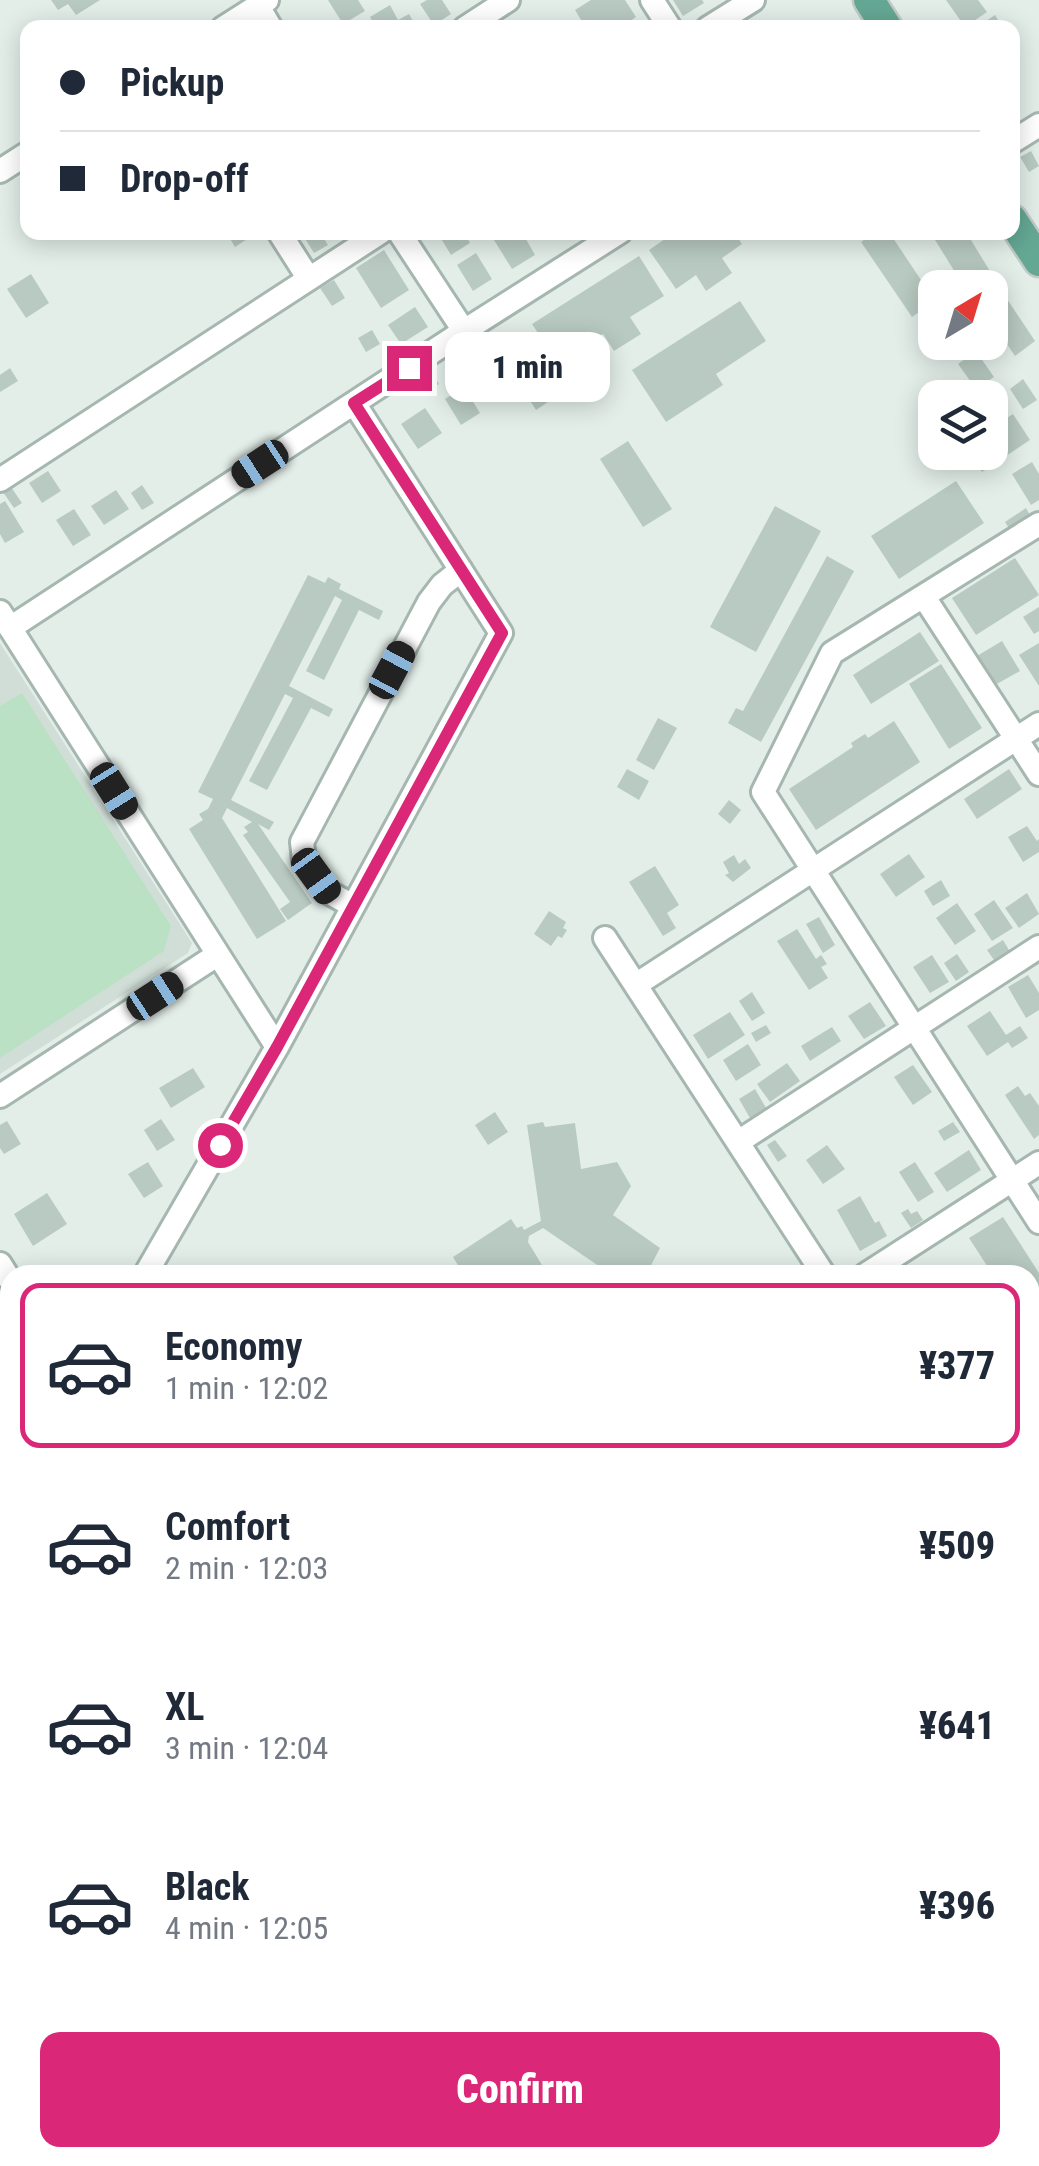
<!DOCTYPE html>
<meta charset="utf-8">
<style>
body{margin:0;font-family:"Roboto Condensed",sans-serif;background:#f6f6f7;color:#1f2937;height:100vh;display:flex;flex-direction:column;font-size:38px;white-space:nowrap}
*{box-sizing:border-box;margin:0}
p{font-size:32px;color:#747a83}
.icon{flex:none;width:55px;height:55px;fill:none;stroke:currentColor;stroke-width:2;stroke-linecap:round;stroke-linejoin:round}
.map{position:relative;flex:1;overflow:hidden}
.drawer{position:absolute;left:0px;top:1265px;width:1040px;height:902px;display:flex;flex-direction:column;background:#fff;border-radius:30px 30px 0 0;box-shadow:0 5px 25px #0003}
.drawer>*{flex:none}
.top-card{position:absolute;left:20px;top:20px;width:1000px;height:220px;border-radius:20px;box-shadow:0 5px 25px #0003;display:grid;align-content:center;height:220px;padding:0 40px;background:#fff}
.needle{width:65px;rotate:38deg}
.controls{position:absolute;left:918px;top:270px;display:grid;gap:20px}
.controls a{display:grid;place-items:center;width:90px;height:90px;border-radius:20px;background:#fff;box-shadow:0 5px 25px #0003;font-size:50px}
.end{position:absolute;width:45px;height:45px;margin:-22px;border:12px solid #db2777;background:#fff;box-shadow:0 0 0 5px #fff}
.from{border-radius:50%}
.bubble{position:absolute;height:70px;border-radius:20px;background:#fff;box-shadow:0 5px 25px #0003;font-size:32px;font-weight:800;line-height:70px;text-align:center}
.car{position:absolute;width:30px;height:60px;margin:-30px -15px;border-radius:12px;box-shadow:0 0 8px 2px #0007;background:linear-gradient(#222 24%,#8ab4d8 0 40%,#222 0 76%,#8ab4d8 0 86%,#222 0)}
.top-card b{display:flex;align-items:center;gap:35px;height:95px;font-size:38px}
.top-card b+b{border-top:2px solid #e0e1e3}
.top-card i{width:25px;height:25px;background:#1f2937}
ul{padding:18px 0 0;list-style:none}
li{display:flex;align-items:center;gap:30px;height:165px;margin:0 20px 15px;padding:0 20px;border:5px solid transparent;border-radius:20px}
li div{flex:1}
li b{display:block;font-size:38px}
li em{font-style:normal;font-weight:800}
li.active{border-color:#db2777}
li>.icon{width:90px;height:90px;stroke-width:1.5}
.primary-button{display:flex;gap:20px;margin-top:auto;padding:20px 40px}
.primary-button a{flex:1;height:115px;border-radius:20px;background:#db2777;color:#fff;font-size:40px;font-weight:800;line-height:115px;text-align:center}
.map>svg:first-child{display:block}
</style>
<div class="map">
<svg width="1039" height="2166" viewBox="0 0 1039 2166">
<rect width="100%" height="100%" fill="#e3eee9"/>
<path fill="#d1ded8" d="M 0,643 L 192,943 L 188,953 L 0,1074 Z
M 1039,1423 L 1039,1768 L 1030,1774 L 1030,1429 Z"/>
<path fill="#bbe1c4" d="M 22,693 L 171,926 L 164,951 L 0,1058 L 0,706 Z
M 10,1647 L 10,1720 L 0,1729 L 0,1657 Z"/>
<path fill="#b8cac2" d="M 51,0 L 100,0 L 76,15 L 68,4 L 58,10 Z
M 328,0 L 358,0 L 365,11 L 343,24 Z
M 427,0 L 442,0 L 451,14 L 434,25 L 420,4 Z
M 591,0 L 625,0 L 636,17 L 620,28 L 586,28 L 575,10 Z
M 673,0 L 702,0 L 704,3 L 683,16 Z
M 946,0 L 978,0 L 987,12 L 965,27 Z
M 390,5 L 398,20 L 409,14 L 417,28 L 376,28 L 370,17 Z
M 995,15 L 1003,28 L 976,28 Z
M 1031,151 L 1039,166 L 1029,172 L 1020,157 Z
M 226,232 L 258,232 L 235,247 Z
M 311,232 L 320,232 L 328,245 L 314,253 L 304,237 Z
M 437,232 L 464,232 L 470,243 L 451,255 Z
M 489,232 L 522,232 L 535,255 L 512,269 Z
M 675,232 L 734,232 L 742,244 L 722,258 L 732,273 L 706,291 L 696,275 L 676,289 L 649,250 Z
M 875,232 L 889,232 L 935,301 L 912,317 L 861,242 Z
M 930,232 L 966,232 L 993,276 L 974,288 L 965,288 Z
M 384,250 L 409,290 L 381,308 L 356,268 Z
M 476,253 L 492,279 L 473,291 L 457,265 Z
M 639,256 L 664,296 L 630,317 L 641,334 L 614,351 L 603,334 L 558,363 L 532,324 Z
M 31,274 L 49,303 L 26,318 L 7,289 Z
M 334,280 L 345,298 L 332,306 L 320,288 Z
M 1007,299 L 1035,341 L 1015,356 L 990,319 L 990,310 Z
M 740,301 L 766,341 L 716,374 L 723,385 L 666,422 L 632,370 Z
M 415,307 L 428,327 L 401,344 L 388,325 Z
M 372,330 L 380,344 L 366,352 L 358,338 Z
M 535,351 L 538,356 L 542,353 L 566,390 L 536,410 L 512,373 L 524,365 L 521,360 Z
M 976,351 L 994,377 L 976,389 L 958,364 Z
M 10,368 L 18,381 L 0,392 L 0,375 Z
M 432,372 L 439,384 L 419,395 L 412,384 Z
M 1023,379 L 1037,400 L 1023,409 L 1010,389 Z
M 464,387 L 480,413 L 461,425 L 445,399 Z
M 425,408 L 442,433 L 418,449 L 401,424 Z
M 1013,414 L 1030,440 L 982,472 L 969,452 L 990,452 L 990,429 Z
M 628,441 L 672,509 L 643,527 L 600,459 Z
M 1032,462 L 1039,474 L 1039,500 L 1031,505 L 1012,474 Z
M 48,471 L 61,491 L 42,503 L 29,483 Z
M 956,481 L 984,523 L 899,579 L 871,536 Z
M 142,485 L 154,503 L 142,510 L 131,493 Z
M 11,487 L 22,503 L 14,508 L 3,492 Z
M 116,490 L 129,509 L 104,525 L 91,506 Z
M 5,501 L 24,532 L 5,543 L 0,534 L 0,504 Z
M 775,506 L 821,531 L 756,652 L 710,627 Z
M 1026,508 L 1031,517 L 1010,530 L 1005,522 Z
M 74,509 L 91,535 L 73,546 L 56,520 Z
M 827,556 L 854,571 L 761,742 L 728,723 L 736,708 L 743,711 Z
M 1015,558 L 1039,595 L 976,635 L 952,598 Z
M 308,575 L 325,583 L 328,577 L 341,584 L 339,589 L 383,611 L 379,620 L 359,610 L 324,680 L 306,671 L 342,600 L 335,596 L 289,686 L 333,709 L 329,717 L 311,708 L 267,790 L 249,781 L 293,698 L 285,694 L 231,800 L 274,822 L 269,830 L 258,824 L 312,903 L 288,920 L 280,909 L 290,902 L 243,835 L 248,832 L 244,827 L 252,822 L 227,808 L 222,818 L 286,921 L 257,939 L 189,829 L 203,820 L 199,814 L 208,809 L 213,799 L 198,792 Z
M 1039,607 L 1039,631 L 1034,634 L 1023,617 Z
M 920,632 L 939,661 L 871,704 L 853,675 Z
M 1002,641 L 1020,671 L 995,685 L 977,656 Z
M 1039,643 L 1039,686 L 1019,655 Z
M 941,664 L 982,728 L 949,749 L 909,684 Z
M 658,718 L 677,728 L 654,770 L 636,760 Z
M 894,721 L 920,762 L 816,830 L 789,789 L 853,747 L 851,743 L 865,734 L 868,738 Z
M 627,769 L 649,781 L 639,800 L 617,787 Z
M 1009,769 L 1022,789 L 977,819 L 964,799 Z
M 729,800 L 741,810 L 730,824 L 718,814 Z
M 1027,826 L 1037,841 L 1039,839 L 1039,852 L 1023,862 L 1008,837 Z
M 909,854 L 925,877 L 896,897 L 880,874 Z
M 734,855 L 739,864 L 745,859 L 751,868 L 733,882 L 725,875 L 729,873 L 723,862 Z
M 655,866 L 679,905 L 667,913 L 676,928 L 663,936 L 629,882 Z
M 941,880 L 950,896 L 933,906 L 924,891 Z
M 1027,893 L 1039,914 L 1019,928 L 1005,908 Z
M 994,900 L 1013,928 L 992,941 L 974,914 Z
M 957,903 L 976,931 L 955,945 L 936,918 Z
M 549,911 L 566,922 L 563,928 L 567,930 L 562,938 L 558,936 L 551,946 L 534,934 Z
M 819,917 L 835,945 L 823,953 L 806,924 Z
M 797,929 L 816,959 L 821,955 L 827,964 L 821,967 L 828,978 L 809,990 L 777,941 Z
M 1003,940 L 1009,950 L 994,960 L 987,950 Z
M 957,954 L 969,972 L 956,981 L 944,963 Z
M 932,955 L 949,982 L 930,993 L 913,967 Z
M 1028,975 L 1039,993 L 1039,1010 L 1026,1018 L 1008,987 Z
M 752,992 L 765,1013 L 752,1021 L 739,1001 Z
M 870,1002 L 886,1026 L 864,1039 L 848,1016 Z
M 990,1011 L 1006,1035 L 1020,1026 L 1028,1038 L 1012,1048 L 1008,1042 L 987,1056 L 967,1026 Z
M 730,1012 L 745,1035 L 708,1059 L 693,1035 Z
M 766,1025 L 771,1033 L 756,1042 L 751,1033 Z
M 832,1027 L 841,1041 L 810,1061 L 801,1046 Z
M 748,1044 L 761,1065 L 736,1081 L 723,1060 Z
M 787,1063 L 800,1081 L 770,1102 L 757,1084 Z
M 913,1065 L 932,1092 L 913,1105 L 894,1077 Z
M 193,1068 L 205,1087 L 171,1108 L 159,1088 Z
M 1018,1086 L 1025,1096 L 1030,1093 L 1039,1106 L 1039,1135 L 1034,1139 L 1005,1095 Z
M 755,1089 L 766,1108 L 750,1118 L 739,1099 Z
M 495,1112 L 508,1132 L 488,1145 L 475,1125 Z
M 161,1119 L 175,1140 L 157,1151 L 144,1130 Z
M 7,1121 L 21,1144 L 4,1154 L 0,1148 L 0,1125 Z
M 543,1122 L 545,1127 L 575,1123 L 581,1169 L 617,1162 L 631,1186 L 613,1215 L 660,1248 L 646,1275 L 612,1275 L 543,1228 L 529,1236 L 528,1242 L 548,1275 L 464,1275 L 453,1257 L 511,1219 L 517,1228 L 522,1226 L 524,1230 L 541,1221 L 527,1125 Z
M 953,1122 L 960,1132 L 944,1141 L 938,1131 Z
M 775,1140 L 787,1156 L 778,1162 L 767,1145 Z
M 827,1145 L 845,1169 L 823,1184 L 806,1160 Z
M 969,1150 L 981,1170 L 947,1192 L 934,1173 Z
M 148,1162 L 163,1186 L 144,1198 L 128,1174 Z
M 915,1162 L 934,1192 L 918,1202 L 899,1172 Z
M 47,1193 L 67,1224 L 33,1246 L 14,1214 Z
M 860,1196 L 875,1223 L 879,1221 L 887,1236 L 860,1251 L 837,1210 Z
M 908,1209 L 911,1214 L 917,1211 L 923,1220 L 911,1228 L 901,1213 Z
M 1003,1217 L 1039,1273 L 1039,1332 L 1032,1336 L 1030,1333 L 1030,1275 L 993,1275 L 969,1238 Z
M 10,1323 L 10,1377 L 0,1361 L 0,1343 L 7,1339 L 5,1336 L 0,1339 L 0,1329 Z
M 1039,1575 L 1039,1609 L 1030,1615 L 1030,1581 Z
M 1039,1639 L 1039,1661 L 1030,1666 L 1030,1645 Z
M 1039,1704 L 1039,1731 L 1030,1737 L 1030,1710 Z
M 423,2158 L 456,2158 L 459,2162 L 452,2166 L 428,2166 Z
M 606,2158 L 627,2158 L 632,2166 L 605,2166 L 602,2160 Z"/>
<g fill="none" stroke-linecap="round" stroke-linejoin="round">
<defs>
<path id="minor" d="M 652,0 L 670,28
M 258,6 L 271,28
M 223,28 L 267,0
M 465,28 L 508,0
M 708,28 L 753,0
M 1012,142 L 1039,125
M 0,171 L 28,153
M 279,232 L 309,279
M 399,232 L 464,331
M 0,480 L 381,232
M 1039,524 L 832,653 L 763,792 L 1039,1222
M 924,597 L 1039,774
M 0,612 L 277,1047
M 10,628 L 464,331 L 620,232
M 353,906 L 328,892 L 304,860 L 302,842 L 429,602 L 442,585 L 461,570
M 605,938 L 824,1275
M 637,984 L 1039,724
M 0,1096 L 217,955
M 738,1142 L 1039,947
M 0,1264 L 10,1280
M 145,1275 L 277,1047 L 501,633 L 354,403
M 865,1275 L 1039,1163
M 1030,1400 L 1039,1394
M 0,1440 L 10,1434
M 0,1580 L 10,1596
M 1030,1632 L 1039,1626
M 1030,1759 L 1039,1753
M 0,2066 L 10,2060
M 374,2158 L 379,2166
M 506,2158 L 511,2166
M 666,2158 L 672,2166
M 826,2158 L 832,2166
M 994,2158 L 1000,2166"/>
<path id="major" d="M 869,0 L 887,28
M 1012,220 L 1039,261"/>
</defs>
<use href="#minor" stroke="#a5b7b0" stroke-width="28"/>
<use href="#major" stroke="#c1cac7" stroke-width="35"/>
<path stroke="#81b5a3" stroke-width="4" stroke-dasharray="5 8" stroke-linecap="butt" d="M 0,1635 L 10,1625"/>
<use href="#minor" stroke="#fff" stroke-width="22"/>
<use href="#major" stroke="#64a894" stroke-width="30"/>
</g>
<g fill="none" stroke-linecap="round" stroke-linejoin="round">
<path stroke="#db2777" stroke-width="12" d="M 220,1145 L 277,1047 L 502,633 L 354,403 L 409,368"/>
</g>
</svg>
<div class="controls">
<a><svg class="needle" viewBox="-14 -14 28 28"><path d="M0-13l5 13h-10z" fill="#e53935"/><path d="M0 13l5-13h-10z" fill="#747a83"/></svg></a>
<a><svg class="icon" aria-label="layers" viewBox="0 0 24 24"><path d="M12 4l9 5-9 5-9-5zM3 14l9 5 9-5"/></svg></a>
</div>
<i class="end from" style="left:220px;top:1145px"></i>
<i class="end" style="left:409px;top:368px"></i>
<div class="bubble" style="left:445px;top:332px;width:165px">1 min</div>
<i class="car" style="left:260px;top:464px;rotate:237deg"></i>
<i class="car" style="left:392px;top:670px;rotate:28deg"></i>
<i class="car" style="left:114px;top:791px;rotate:148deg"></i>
<i class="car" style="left:316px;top:876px;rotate:144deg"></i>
<i class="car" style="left:155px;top:996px;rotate:57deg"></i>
<div class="top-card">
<b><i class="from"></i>Pickup</b>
<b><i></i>Drop-off</b>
</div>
<section class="drawer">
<ul>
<li class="active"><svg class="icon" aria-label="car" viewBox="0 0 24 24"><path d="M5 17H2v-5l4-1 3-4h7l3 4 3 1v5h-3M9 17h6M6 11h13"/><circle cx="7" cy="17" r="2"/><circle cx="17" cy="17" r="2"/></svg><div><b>Economy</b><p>1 min · 12:02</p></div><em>¥377</em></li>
<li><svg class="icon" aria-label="car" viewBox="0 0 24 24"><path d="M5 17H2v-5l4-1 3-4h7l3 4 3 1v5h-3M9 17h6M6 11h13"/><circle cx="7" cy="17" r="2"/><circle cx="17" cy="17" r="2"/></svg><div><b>Comfort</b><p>2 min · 12:03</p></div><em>¥509</em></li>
<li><svg class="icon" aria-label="car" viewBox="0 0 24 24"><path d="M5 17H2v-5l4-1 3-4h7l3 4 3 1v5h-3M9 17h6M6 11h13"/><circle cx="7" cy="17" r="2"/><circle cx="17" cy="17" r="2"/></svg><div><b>XL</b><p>3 min · 12:04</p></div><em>¥641</em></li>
<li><svg class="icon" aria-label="car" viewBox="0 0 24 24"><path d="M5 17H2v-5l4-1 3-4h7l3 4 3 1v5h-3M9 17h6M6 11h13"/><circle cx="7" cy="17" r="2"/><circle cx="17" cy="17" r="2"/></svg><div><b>Black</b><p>4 min · 12:05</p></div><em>¥396</em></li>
</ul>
<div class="primary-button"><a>Confirm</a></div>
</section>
</div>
